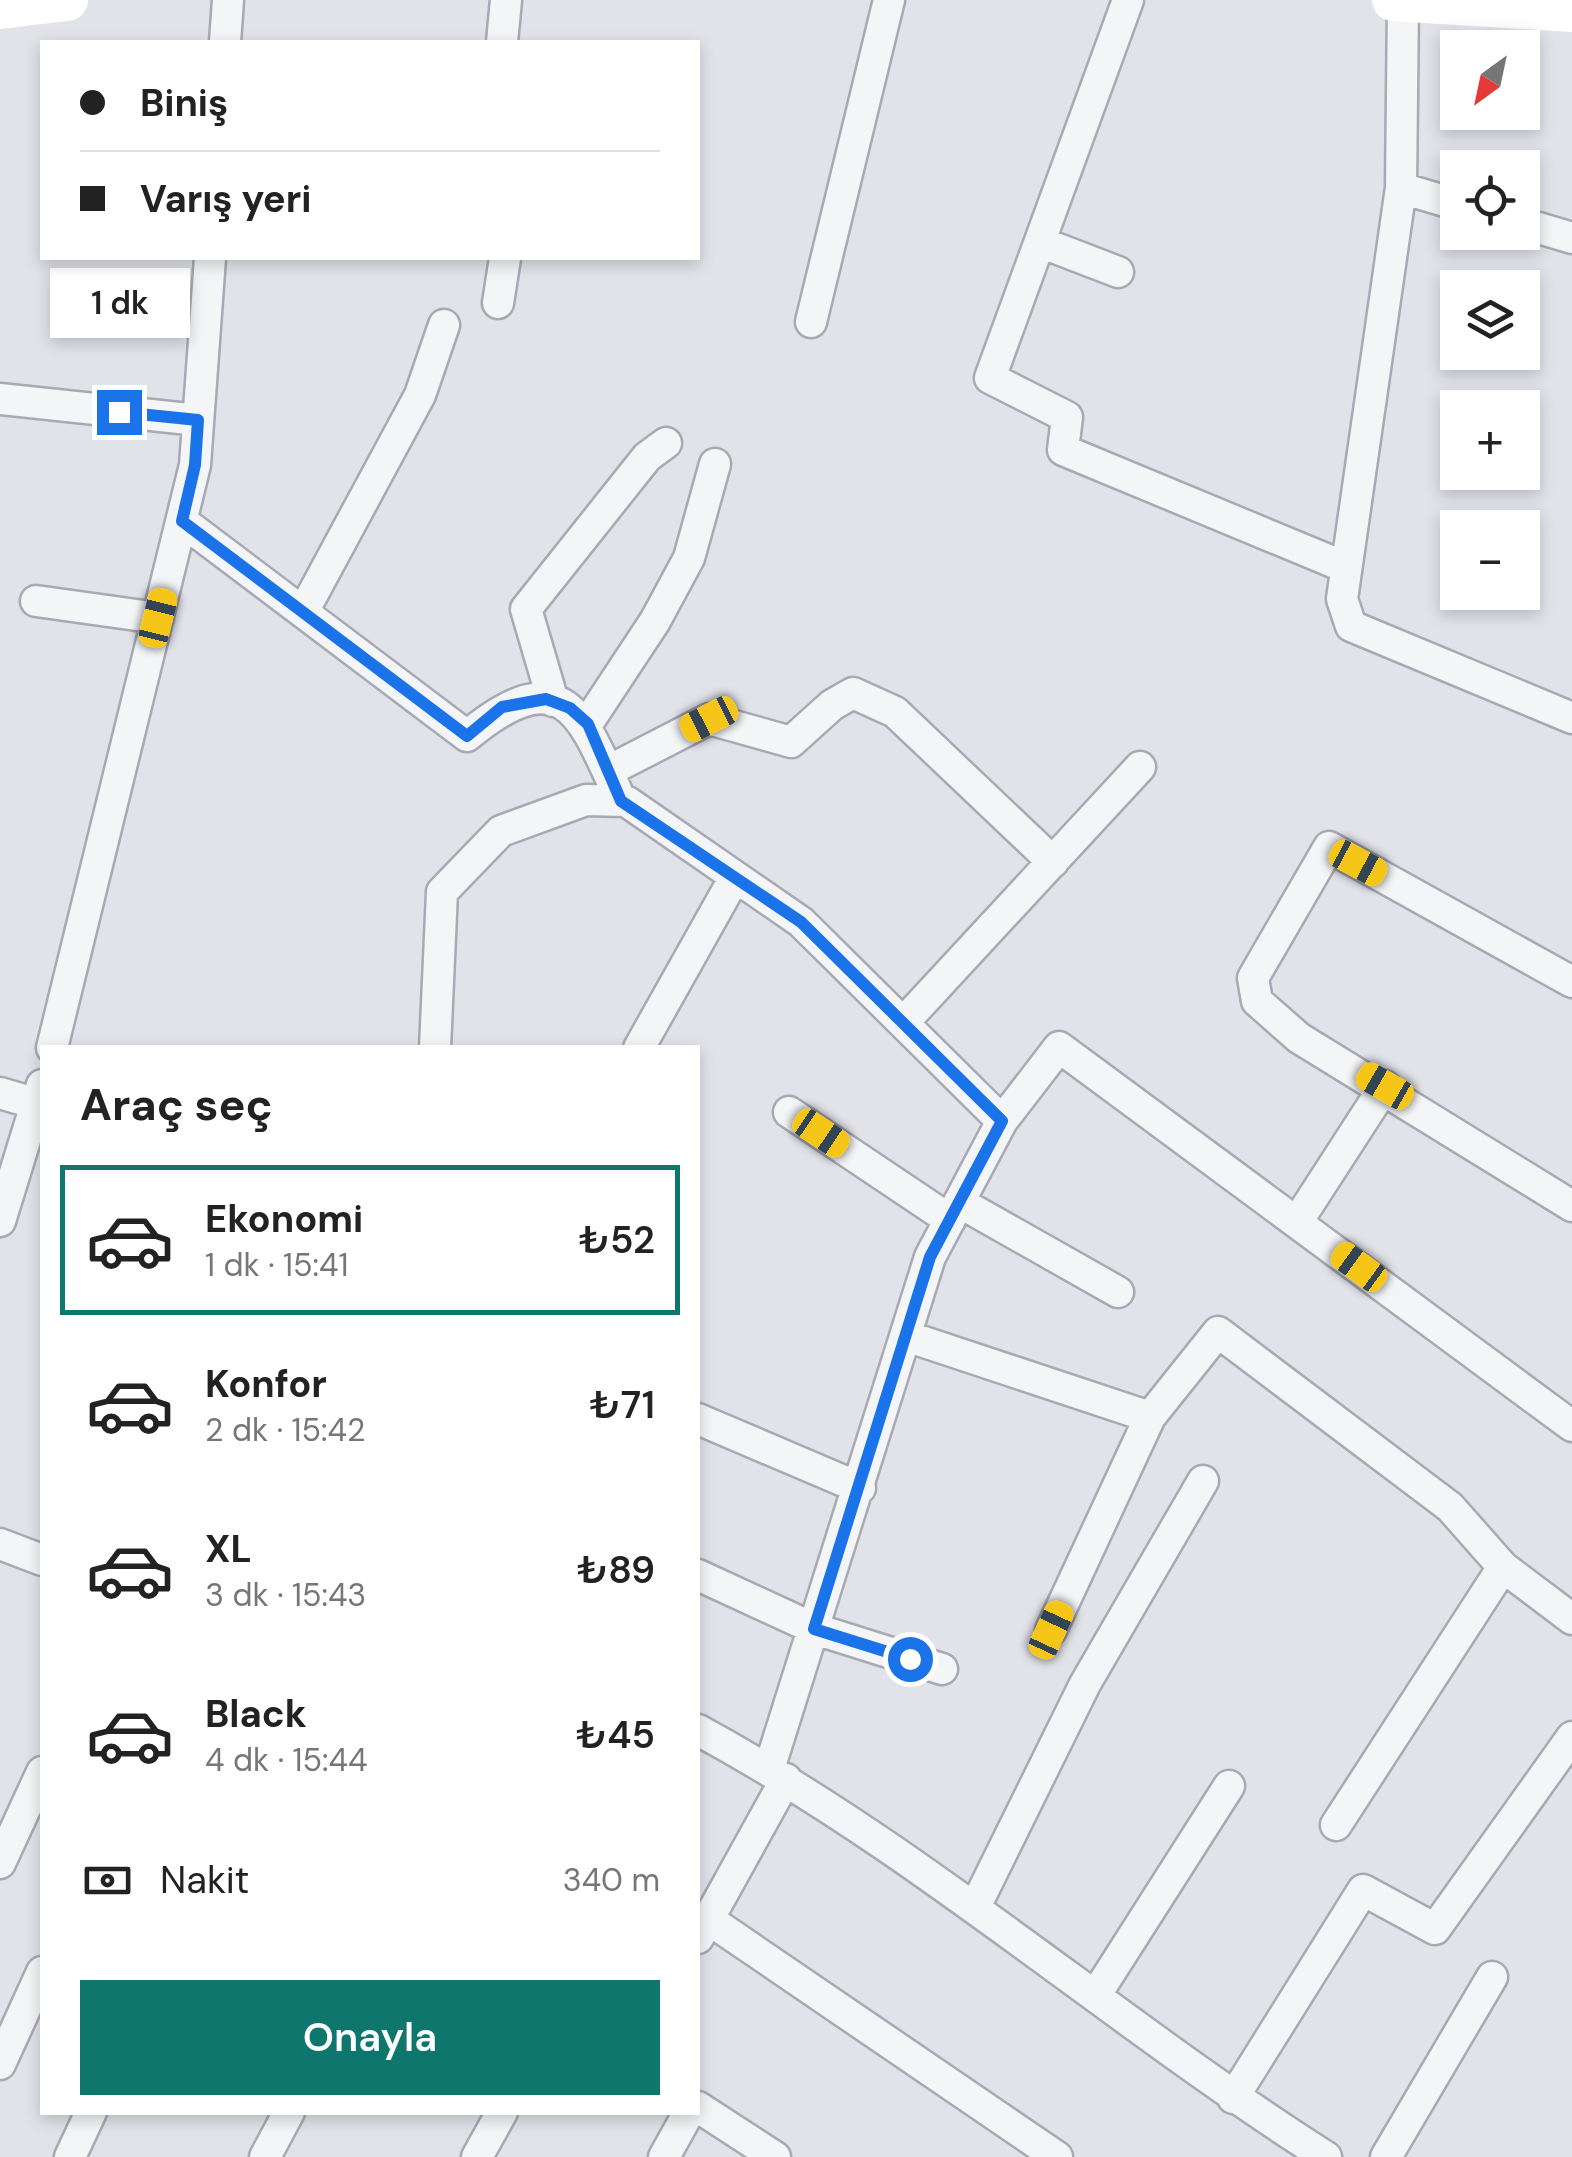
<!DOCTYPE html>
<html lang="tr">
<meta charset="utf-8">
<style>
body{margin:0;font-family:"DM Sans",sans-serif;background:#f6f6f6;color:#222;height:100vh;display:flex;flex-direction:column;font-size:38px;white-space:nowrap}
*{box-sizing:border-box;margin:0}
p{font-size:32px;color:#767676}
.icon{flex:none;width:55px;height:55px;fill:none;stroke:currentColor;stroke-width:2;stroke-linecap:round;stroke-linejoin:round}
.map{position:relative;flex:1;overflow:hidden}
.details{position:absolute;left:40px;top:1045px;width:660px;height:1070px;display:flex;flex-direction:column;background:#fff;border-radius:0px;box-shadow:0 5px 15px #0003}
.details>*{flex:none}
.banner{position:absolute;left:40px;top:40px;width:660px;height:220px;border-radius:0px;box-shadow:0 5px 15px #0003;display:grid;align-content:center;height:220px;padding:0 40px;background:#fff}
.needle{width:65px;rotate:213deg}
.tools{position:absolute;left:1440px;top:30px;display:grid;gap:20px}
.tools a{display:grid;place-items:center;width:100px;height:100px;border-radius:0px;background:#fff;box-shadow:0 5px 15px #0003;font-size:50px}
.end{position:absolute;width:45px;height:45px;margin:-22px;border:12px solid #1a73e8;background:#fff;box-shadow:0 0 0 5px #fff}
.from{border-radius:50%}
.bubble{position:absolute;height:70px;border-radius:0px;background:#fff;box-shadow:0 5px 15px #0003;font-size:32px;font-weight:600;line-height:70px;text-align:center}
.car{position:absolute;width:30px;height:60px;margin:-30px -15px;border-radius:12px;box-shadow:0 0 8px 2px #0007;background:linear-gradient(#f5c518 24%,#345 0 40%,#f5c518 0 76%,#345 0 86%,#f5c518 0)}
.banner b{display:flex;align-items:center;gap:35px;height:95px;font-size:38px}
.banner b+b{border-top:2px solid #e0e0e0}
.banner i{width:25px;height:25px;background:#222}
ul{padding:0;list-style:none}
li{display:flex;align-items:center;gap:30px;height:150px;margin:0 20px 15px;padding:0 20px;border:5px solid transparent;border-radius:0px}
li div{flex:1}
li b{display:block;font-size:38px}
li em{font-style:normal;font-weight:600}
li.selected{border-color:#0f766e}
li>.icon{width:90px;height:90px;stroke-width:1.5}
h2{padding:0 40px;font-size:45px;line-height:120px}
.pay{display:flex;align-items:center;gap:25px;height:110px;padding:0 40px;font-size:38px}
.pay p{margin-inline-start:auto}
.cta{display:flex;gap:20px;margin-top:auto;padding:20px 40px}
.cta a{flex:1;height:115px;border-radius:0px;background:#0f766e;color:#fff;font-size:40px;font-weight:600;line-height:115px;text-align:center}
.map>svg:first-child{display:block}
</style>
<div class="map">
<svg width="1572" height="2157" viewBox="0 0 1572 2157">
<rect width="100%" height="100%" fill="#e2e3e9"/>
<g fill="none" stroke-linecap="round" stroke-linejoin="round">
<defs>
<path id="street" d="M 1128,0 L 990,378 L 1067,417 L 1063,450 L 1345,567
M 1403,1 L 1401,188 L 1342,599 L 1351,626 L 1572,718
M 225,42 L 228,0
M 502,42 L 506,0
M 1401,188 L 1458,205
M 1522,223 L 1572,238
M 1040,242 L 1118,272
M 498,303 L 505,258
M 811,322 L 889,0
M 0,399 L 198,420
M 182,521 L 467,736 C 564,656 582,715 621,801
M 36,601 L 158,618
M 303,612 L 420,395 L 444,325
M 553,701 L 526,609 L 647,457 L 666,443
M 587,724 L 655,621 L 689,558 L 715,464
M 608,771 L 709,719 L 791,742 L 832,705 L 853,693 L 895,712 L 1053,862
M 1572,982 L 1329,847 L 1253,978 L 1257,1001 L 1299,1038 L 1572,1206
M 903,1023 L 1140,767
M 52,1048 L 195,465 L 210,258
M 435,1048 L 442,892 L 501,831 L 586,800 L 626,801 L 801,922 L 1002,1121
M 639,1048 L 735,877
M 0,1093 L 37,1104
M 789,1112 L 950,1220
M 959,1202 L 1118,1292
M 0,1221 L 42,1085
M 1297,1222 L 1385,1086
M 906,1336 L 1150,1417
M 698,1419 L 860,1488
M 0,1544 L 42,1560
M 698,1575 L 815,1629 L 942,1669
M 1051,1630 L 1150,1417 L 1218,1332 L 1450,1507 L 1503,1567 L 1572,1619
M 698,1730 C 921,1851 1112,2021 1326,2157
M 769,1769 L 930,1257 L 1002,1121 L 1059,1047 L 1572,1426
M 1336,1825 L 1503,1567
M 0,1863 L 42,1772
M 975,1907 L 1085,1684 L 1203,1481
M 708,1919 L 1057,2157
M 698,1938 L 786,1779
M 1095,1996 L 1229,1786
M 0,2064 L 42,1972
M 1233,2098 L 1363,1890 L 1435,1929 L 1572,1737
M 698,2107 L 775,2157
M 70,2157 L 91,2112
M 265,2157 L 289,2112
M 477,2157 L 502,2112
M 664,2157 L 689,2112
M 1386,2157 L 1492,1977"/>
</defs>
<use href="#street" stroke="#a8a9b3" stroke-width="35"/>
<use href="#street" stroke="#f4f5f7" stroke-width="30"/>
<path stroke="#fff" stroke-width="42" d="M 1393,0 L 1572,11
M 0,8 L 67,0"/>
</g>
<g fill="none" stroke-linecap="round" stroke-linejoin="round">
<path stroke="#1a73e8" stroke-width="12" d="M 119,412 L 198,420 L 195,465 L 182,521 L 467,736 L 502,707 L 546,699 L 570,708 L 588,724 L 621,801 L 801,922 L 1002,1121 L 930,1257 L 814,1629 L 910,1659"/>
</g>
</svg>
<div class="tools">
<a><svg class="needle" viewBox="-14 -14 28 28"><path d="M0-13l5 13h-10z" fill="#e53935"/><path d="M0 13l5-13h-10z" fill="#767676"/></svg></a>
<a><svg class="icon" aria-label="locate" viewBox="0 0 24 24"><circle cx="12" cy="12" r="6"/><path d="M12 2v4M12 18v4M2 12h4M18 12h4"/></svg></a>
<a><svg class="icon" aria-label="layers" viewBox="0 0 24 24"><path d="M12 4l9 5-9 5-9-5zM3 14l9 5 9-5"/></svg></a>
<a>+</a>
<a>−</a>
</div>
<i class="end from" style="left:910px;top:1659px"></i>
<i class="end" style="left:119px;top:412px"></i>
<div class="bubble" style="left:50px;top:268px;width:140px">1 dk</div>
<i class="car" style="left:158px;top:618px;rotate:14deg"></i>
<i class="car" style="left:709px;top:719px;rotate:243deg"></i>
<i class="car" style="left:1358px;top:863px;rotate:118deg"></i>
<i class="car" style="left:1385px;top:1086px;rotate:300deg"></i>
<i class="car" style="left:821px;top:1133px;rotate:124deg"></i>
<i class="car" style="left:1359px;top:1267px;rotate:306deg"></i>
<i class="car" style="left:1051px;top:1630px;rotate:25deg"></i>
<div class="banner">
<b><i class="from"></i>Biniş</b>
<b><i></i>Varış yeri</b>
</div>
<section class="details">
<h2>Araç seç</h2>
<ul>
<li class="selected"><svg class="icon" aria-label="car" viewBox="0 0 24 24"><path d="M5 17H2v-5l4-1 3-4h7l3 4 3 1v5h-3M9 17h6M6 11h13"/><circle cx="7" cy="17" r="2"/><circle cx="17" cy="17" r="2"/></svg><div><b>Ekonomi</b><p>1 dk · 15:41</p></div><em>₺52</em></li>
<li><svg class="icon" aria-label="car" viewBox="0 0 24 24"><path d="M5 17H2v-5l4-1 3-4h7l3 4 3 1v5h-3M9 17h6M6 11h13"/><circle cx="7" cy="17" r="2"/><circle cx="17" cy="17" r="2"/></svg><div><b>Konfor</b><p>2 dk · 15:42</p></div><em>₺71</em></li>
<li><svg class="icon" aria-label="car" viewBox="0 0 24 24"><path d="M5 17H2v-5l4-1 3-4h7l3 4 3 1v5h-3M9 17h6M6 11h13"/><circle cx="7" cy="17" r="2"/><circle cx="17" cy="17" r="2"/></svg><div><b>XL</b><p>3 dk · 15:43</p></div><em>₺89</em></li>
<li><svg class="icon" aria-label="car" viewBox="0 0 24 24"><path d="M5 17H2v-5l4-1 3-4h7l3 4 3 1v5h-3M9 17h6M6 11h13"/><circle cx="7" cy="17" r="2"/><circle cx="17" cy="17" r="2"/></svg><div><b>Black</b><p>4 dk · 15:44</p></div><em>₺45</em></li>
</ul>
<div class="pay"><svg class="icon" aria-label="cash" viewBox="0 0 24 24"><path d="M3 7h18v10H3z"/><circle cx="12" cy="12" r="2"/></svg>Nakit<p>340 m</p></div>
<div class="cta"><a>Onayla</a></div>
</section>
</div>
